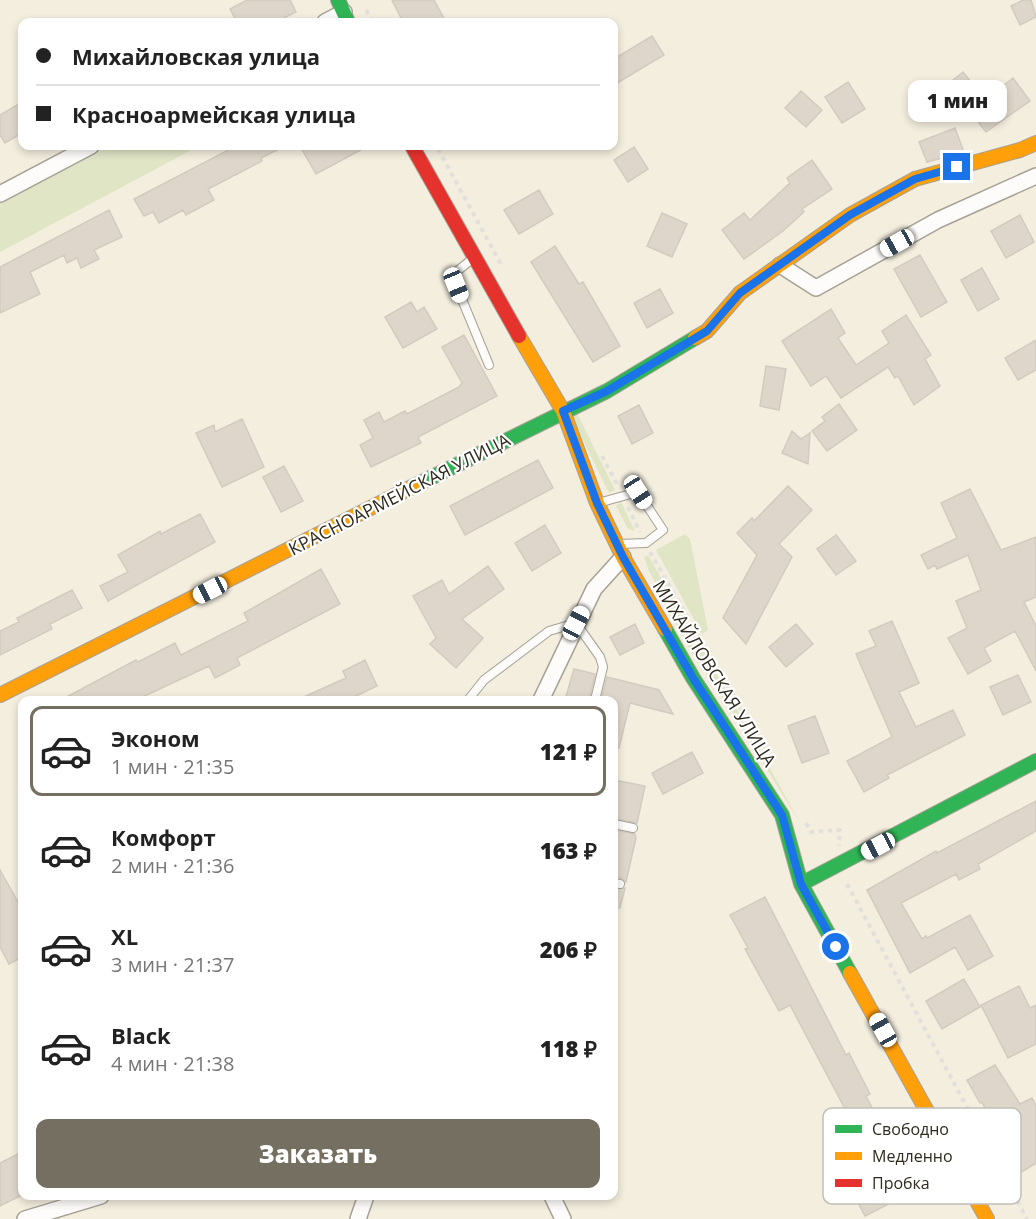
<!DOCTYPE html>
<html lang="ru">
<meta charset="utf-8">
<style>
body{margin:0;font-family:"Open Sans",sans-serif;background:#f6f6f6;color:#222;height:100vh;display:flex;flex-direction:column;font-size:22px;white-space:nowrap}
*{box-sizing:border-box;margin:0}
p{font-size:20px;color:#767676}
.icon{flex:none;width:33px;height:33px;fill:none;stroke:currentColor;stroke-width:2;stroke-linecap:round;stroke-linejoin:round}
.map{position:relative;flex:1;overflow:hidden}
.side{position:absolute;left:18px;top:696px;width:600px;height:504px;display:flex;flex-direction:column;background:#fff;border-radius:12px;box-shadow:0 3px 9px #0003}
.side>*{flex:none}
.banner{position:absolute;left:18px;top:18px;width:600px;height:132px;border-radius:12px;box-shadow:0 3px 9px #0003;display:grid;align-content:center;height:132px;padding:0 18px;background:#fff}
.end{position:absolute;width:27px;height:27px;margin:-14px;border:8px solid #1a73e8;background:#fff;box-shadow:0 0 0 3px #fff}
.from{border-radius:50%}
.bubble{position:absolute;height:42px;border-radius:12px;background:#fff;box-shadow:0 3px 9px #0003;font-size:20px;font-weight:800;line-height:42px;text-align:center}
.car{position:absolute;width:18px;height:36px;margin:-18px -9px;border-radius:8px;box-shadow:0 0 4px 2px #0007;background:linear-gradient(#fff 24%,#345 0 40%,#fff 0 76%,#345 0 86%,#fff 0)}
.banner b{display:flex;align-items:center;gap:21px;height:57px;font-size:22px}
.banner b+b{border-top:2px solid #e0e0e0}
.banner i{width:15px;height:15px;background:#222}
ul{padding:10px 0 0;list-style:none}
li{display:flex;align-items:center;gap:18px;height:90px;margin:0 12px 9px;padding:0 6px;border:3px solid transparent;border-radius:12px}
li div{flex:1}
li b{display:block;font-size:22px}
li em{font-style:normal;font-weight:800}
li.current{border-color:#746f61}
li>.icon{width:54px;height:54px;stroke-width:1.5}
.cta{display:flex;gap:12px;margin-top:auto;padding:12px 18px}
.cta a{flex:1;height:69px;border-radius:12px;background:#746f61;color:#fff;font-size:24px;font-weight:800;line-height:69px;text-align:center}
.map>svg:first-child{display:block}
</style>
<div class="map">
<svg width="1036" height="1219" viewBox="0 0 1036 1219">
<rect width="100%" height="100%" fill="#f4eedf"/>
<path fill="#dfe5c5" d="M 106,146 L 199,146 L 0,252 L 0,201 Z
M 577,413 L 615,490 L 609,493 L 571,416 Z
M 621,502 L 635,531 L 628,529 L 616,506 Z
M 685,534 L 690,539 L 708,630 L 702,634 L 656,550 Z
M 648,555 L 747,727 L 743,728 L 690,650 L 649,571 L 644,557 Z
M 754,739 L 800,823 L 750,742 Z"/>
<path fill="#ded6ca" stroke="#d3cac0" stroke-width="1.5" d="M 247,0 L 290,0 L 296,12 L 276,22 L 237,22 L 230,9 Z
M 392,0 L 434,0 L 446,22 L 403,22 Z
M 1023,0 L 1031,0 L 1036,17 L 1020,25 L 1011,6 Z
M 652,36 L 664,55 L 614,85 L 614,59 Z
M 963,72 L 985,100 L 1013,78 L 1030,101 L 986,132 L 948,84 Z
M 848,82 L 865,109 L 842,123 L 825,97 Z
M 801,91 L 822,110 L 806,127 L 785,108 Z
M 22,102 L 22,133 L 5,143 L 0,135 L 0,115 Z
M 955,128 L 964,152 L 927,162 L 919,142 Z
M 236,146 L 285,146 L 261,158 L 262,161 L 208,189 L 214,200 L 186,215 L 183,210 L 159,223 L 153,212 L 144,216 L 134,199 Z
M 300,146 L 368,146 L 316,174 Z
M 634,147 L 648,169 L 628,182 L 614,160 Z
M 812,160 L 832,189 L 802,209 L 804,212 L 783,231 L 744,259 L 722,230 L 744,213 L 750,220 L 790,183 L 787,178 Z
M 539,190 L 553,214 L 519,234 L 504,210 Z
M 109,210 L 122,237 L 94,250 L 99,259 L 81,268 L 77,258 L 67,263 L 64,255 L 30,272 L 40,294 L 0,313 L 0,267 Z
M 662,213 L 687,224 L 672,257 L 647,246 Z
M 1020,215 L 1034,242 L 1006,258 L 991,231 Z
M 555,246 L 579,284 L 583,282 L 620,346 L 593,362 L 531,262 Z
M 920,255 L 947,302 L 921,317 L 894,269 Z
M 982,268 L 999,299 L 978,311 L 961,280 Z
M 660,289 L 673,313 L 647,328 L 634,303 Z
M 411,302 L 417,312 L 424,307 L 437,329 L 403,348 L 385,317 Z
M 831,309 L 845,333 L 838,338 L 856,365 L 889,343 L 882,331 L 906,315 L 931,355 L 925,359 L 940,386 L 914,405 L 898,376 L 895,378 L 888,367 L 841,398 L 826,376 L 811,386 L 782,341 Z
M 464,335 L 497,396 L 418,437 L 421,443 L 371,467 L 360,445 L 373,438 L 364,420 L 379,412 L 384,422 L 405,411 L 407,414 L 459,387 L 462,383 L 442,347 Z
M 1036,340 L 1036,370 L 1018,380 L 1005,358 Z
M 766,366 L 786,369 L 779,410 L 760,406 Z
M 839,404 L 857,430 L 827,451 L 812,431 L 825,421 L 822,417 Z
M 639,405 L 653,433 L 632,444 L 618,416 Z
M 242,419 L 264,467 L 222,487 L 196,433 L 214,425 L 215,432 Z
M 792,431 L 801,439 L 810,433 L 808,464 L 782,453 Z
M 538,460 L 553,488 L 465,535 L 450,506 Z
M 284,466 L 303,501 L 281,512 L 263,477 Z
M 788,486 L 812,510 L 779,544 L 792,557 L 746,644 L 723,618 L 757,555 L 737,533 L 752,518 L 754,521 Z
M 970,489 L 1001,550 L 1036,537 L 1036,597 L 1024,602 L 1036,626 L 1036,671 L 1015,631 L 984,648 L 991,661 L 968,674 L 948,638 L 967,628 L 956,601 L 981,590 L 968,555 L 937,569 L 935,565 L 928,569 L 921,555 L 957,538 L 941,503 Z
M 200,514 L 215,542 L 108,601 L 100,586 L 128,572 L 118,555 L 160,531 L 161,534 Z
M 545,525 L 561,553 L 532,571 L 515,543 Z
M 836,535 L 856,561 L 836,575 L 817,549 Z
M 488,566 L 504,589 L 462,619 L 483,638 L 456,668 L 430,644 L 436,638 L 413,596 L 442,580 L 449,594 Z
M 321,569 L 340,604 L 237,658 L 240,665 L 215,678 L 209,666 L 136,700 L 61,700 L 136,660 L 138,662 L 175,643 L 181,655 L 248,621 L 244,613 Z
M 72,590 L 82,608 L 50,624 L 52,629 L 0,655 L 0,631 L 19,622 L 17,618 Z
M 892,621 L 919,683 L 899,692 L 916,727 L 953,710 L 965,735 L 887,775 L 889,778 L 864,792 L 847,761 L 892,737 L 856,654 L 876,646 L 869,631 Z
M 635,624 L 644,643 L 620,655 L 610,637 Z
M 796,624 L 813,644 L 786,667 L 769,647 Z
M 365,660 L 377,686 L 348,700 L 297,700 L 346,678 L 343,671 Z
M 574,669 L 595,674 L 589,700 L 565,700 Z
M 1018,675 L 1031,702 L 1003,715 L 990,687 Z
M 607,677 L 659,690 L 673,714 L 630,703 L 619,748 L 614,748 L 614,700 L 601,700 Z
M 815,716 L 829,753 L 802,763 L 788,726 Z
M 692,752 L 703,773 L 663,794 L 652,773 Z
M 614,780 L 645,786 L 637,823 L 614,818 Z
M 1036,801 L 1036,831 L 978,864 L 980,869 L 959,880 L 956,874 L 901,903 L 922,939 L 926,936 L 927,938 L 970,915 L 993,956 L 968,970 L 955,947 L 910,973 L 867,890 L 936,851 L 937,853 Z
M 614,830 L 635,834 L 636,838 L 626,882 L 622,878 L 614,877 Z
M 0,870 L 22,909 L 22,957 L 9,964 L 0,947 Z
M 625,888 L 620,908 L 614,907 L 614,889 Z
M 765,897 L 846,1055 L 849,1053 L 870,1094 L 866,1096 L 890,1143 L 866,1155 L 859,1141 L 838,1151 L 829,1134 L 852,1122 L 790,1005 L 779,1011 L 745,949 L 748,948 L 730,915 Z
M 964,979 L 980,1007 L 942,1029 L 926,1001 Z
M 1019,986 L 1030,1008 L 1036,1005 L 1036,1044 L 1008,1058 L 981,1005 Z
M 995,1065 L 1020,1104 L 1032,1098 L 1036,1106 L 1036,1163 L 1020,1173 L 1005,1149 L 982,1102 L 980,1103 L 967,1080 Z
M 22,1152 L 22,1195 L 0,1206 L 0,1163 Z
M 905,1167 L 917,1190 L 865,1216 L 853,1193 Z"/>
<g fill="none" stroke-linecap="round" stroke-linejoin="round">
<defs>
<path id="lane" d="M 471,260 L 456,272 L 456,285 L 489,365
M 598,503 L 638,492 L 663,530 L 646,543 L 619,544
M 468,700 L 484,680 L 549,631 L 576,623 L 600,657 L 603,667 L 595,700
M 614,824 L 633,828
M 614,883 L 620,884"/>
<path id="street" d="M 325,22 L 344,12
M 0,194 L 91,146
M 780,265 L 816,288 L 938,220 L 1036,176
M 541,700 L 594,589 L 623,557
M 552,1196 L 563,1219
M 25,1219 L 101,1196
M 358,1219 L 366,1196"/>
<path id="fast" d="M 338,0 L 348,22
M 414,486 L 607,391 L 695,338
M 665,629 L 693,678 L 782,815 L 801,884 L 850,973
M 801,884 L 1036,761"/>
<path id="slow" d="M 519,336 L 563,411 L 597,503 L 623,557 L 665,629
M 695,338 L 707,331 L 740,293 L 850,215 L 915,179 L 1020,150 L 1036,143
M 0,695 L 414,486
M 850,973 L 987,1219"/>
<path id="jam" d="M 412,146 L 519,336"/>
</defs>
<use href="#lane" stroke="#a6a194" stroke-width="10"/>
<use href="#street" stroke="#a6a194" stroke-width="18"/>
<use href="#fast" stroke="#a6a194" stroke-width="16"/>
<use href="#slow" stroke="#a6a194" stroke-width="16"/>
<use href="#jam" stroke="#a6a194" stroke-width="16"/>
<path stroke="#e2e0db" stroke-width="4" stroke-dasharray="4.5 4.5" stroke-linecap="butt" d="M 366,10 L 373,22
M 438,149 L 502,266
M 602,456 L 618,486
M 628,507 L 640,532
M 650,552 L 756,735
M 806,823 L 811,832 L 840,830 L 839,846
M 847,884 L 1027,1219"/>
<use href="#lane" stroke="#fdfcfa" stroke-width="8"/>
<use href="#street" stroke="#fdfcfa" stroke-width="15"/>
<use href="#fast" stroke="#30b455" stroke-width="14"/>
<use href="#slow" stroke="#ff9f0a" stroke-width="14"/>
<use href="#jam" stroke="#e5322d" stroke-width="14"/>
</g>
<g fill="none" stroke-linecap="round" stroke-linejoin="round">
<path stroke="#1a73e8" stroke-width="8" d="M 836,947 L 801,884 L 782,815 L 693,678 L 623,557 L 597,503 L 563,411 L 607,391 L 707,331 L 740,293 L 850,215 L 915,179 L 957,167"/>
</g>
<g text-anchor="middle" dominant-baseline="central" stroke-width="4.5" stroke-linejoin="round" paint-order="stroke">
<g font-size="18" fill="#2f2a1d" stroke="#fff">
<text transform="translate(399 494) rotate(-27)">КРАСНОАРМЕЙСКАЯ УЛИЦА</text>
<text transform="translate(715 673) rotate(58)">МИХАЙЛОВСКАЯ УЛИЦА</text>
</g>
</g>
<rect x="823" y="1108" width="198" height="96" rx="9" fill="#fff" stroke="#c1bfbb" stroke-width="1.5"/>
<rect x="835" y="1125" width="27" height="8" fill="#30b455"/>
<rect x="835" y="1152" width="27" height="8" fill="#ff9f0a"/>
<rect x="835" y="1179" width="27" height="8" fill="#e5322d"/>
<g font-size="16" fill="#2f2a1d">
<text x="872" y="1135">Свободно</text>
<text x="872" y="1162">Медленно</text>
<text x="872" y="1189">Пробка</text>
</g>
</svg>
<i class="end from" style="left:836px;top:947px"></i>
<i class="end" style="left:957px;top:167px"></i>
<div class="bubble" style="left:908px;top:80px;width:99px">1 мин</div>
<i class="car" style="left:897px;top:243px;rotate:241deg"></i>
<i class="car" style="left:456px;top:285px;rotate:158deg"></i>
<i class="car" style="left:638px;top:492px;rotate:147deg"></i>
<i class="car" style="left:210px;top:590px;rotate:243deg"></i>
<i class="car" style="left:576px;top:623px;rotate:28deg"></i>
<i class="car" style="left:878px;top:846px;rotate:242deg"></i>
<i class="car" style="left:883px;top:1030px;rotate:331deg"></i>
<div class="banner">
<b><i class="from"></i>Михайловская улица</b>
<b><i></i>Красноармейская улица</b>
</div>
<section class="side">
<ul>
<li class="current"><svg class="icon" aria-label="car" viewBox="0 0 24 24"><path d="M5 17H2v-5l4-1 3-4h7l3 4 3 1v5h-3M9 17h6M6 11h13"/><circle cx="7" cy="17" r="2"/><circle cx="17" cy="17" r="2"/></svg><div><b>Эконом</b><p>1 мин · 21:35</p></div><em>121 ₽</em></li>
<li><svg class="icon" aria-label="car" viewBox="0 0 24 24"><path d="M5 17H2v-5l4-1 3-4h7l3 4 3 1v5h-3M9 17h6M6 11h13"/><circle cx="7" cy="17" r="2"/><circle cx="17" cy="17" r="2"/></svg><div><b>Комфорт</b><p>2 мин · 21:36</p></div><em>163 ₽</em></li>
<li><svg class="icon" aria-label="car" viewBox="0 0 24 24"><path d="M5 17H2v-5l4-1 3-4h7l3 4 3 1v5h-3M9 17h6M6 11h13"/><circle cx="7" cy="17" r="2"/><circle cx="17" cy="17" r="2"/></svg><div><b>XL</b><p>3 мин · 21:37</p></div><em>206 ₽</em></li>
<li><svg class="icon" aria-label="car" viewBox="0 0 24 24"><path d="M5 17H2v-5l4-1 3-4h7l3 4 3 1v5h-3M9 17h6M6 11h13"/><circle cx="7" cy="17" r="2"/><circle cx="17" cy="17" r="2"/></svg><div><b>Black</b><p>4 мин · 21:38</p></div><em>118 ₽</em></li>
</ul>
<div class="cta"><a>Заказать</a></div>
</section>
</div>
